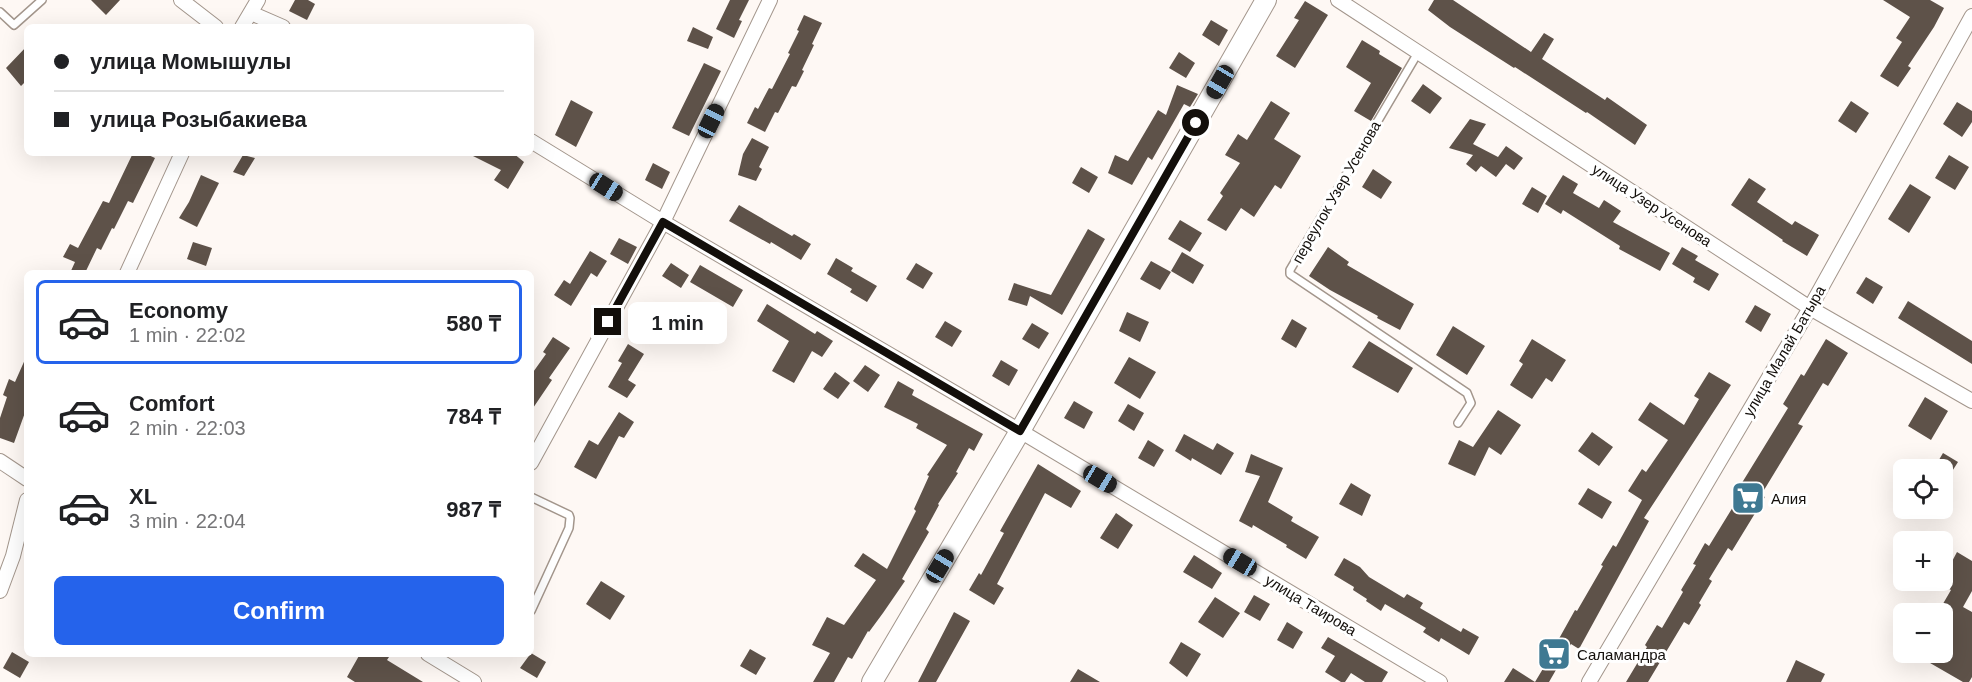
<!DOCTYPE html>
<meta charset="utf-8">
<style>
body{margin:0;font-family:Arial,sans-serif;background:#f6f6f6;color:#202124;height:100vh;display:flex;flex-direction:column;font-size:22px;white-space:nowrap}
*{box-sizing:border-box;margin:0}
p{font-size:20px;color:#757577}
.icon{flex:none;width:33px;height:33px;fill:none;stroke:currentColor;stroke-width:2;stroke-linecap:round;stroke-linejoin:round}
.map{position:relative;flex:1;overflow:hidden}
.side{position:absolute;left:24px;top:270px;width:510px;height:387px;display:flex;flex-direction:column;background:#fff;border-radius:9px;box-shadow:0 6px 24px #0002}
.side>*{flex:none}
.guide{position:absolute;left:24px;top:24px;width:510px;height:132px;border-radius:9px;box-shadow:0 6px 24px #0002;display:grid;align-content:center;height:132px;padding:0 30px;background:#fff}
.tools{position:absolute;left:1893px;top:459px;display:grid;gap:12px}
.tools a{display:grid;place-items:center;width:60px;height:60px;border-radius:9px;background:#fff;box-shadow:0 6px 24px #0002;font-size:30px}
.end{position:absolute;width:27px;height:27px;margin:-14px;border:8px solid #130f0b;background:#fff;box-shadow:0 0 0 3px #fff}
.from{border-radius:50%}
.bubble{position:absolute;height:42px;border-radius:9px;background:#fff;box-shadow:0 6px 24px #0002;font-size:20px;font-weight:800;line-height:42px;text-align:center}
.car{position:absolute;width:18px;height:36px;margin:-18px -9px;border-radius:8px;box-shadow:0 0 4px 2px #0007;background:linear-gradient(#222 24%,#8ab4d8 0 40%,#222 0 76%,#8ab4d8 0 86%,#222 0)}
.guide b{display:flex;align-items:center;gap:21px;height:57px;font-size:22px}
.guide b+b{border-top:2px solid #e0e0e0}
.guide i{width:15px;height:15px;background:#202124}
ul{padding:10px 0 0;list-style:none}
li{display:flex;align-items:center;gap:18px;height:84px;margin:0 12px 9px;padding:0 18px;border:3px solid transparent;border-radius:9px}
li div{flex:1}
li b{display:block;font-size:22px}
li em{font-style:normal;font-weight:800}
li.active{border-color:#2563eb}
li>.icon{width:54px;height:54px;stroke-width:1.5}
.action{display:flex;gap:12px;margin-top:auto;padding:12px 30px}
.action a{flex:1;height:69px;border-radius:9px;background:#2563eb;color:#fff;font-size:24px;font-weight:800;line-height:69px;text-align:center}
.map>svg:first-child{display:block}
</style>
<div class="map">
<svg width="1972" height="682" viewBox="0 0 1972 682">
<rect width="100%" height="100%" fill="#fef8f4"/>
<path fill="#5e5249" d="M 91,0 L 120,0 L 106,15 Z
M 295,0 L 308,0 L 315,4 L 307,20 L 289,11 Z
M 730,0 L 749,0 L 739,20 L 742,21 L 734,38 L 716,29 Z
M 1434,0 L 1453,0 L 1531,52 L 1544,33 L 1554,39 L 1542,59 L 1605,100 L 1607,97 L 1647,125 L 1635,145 L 1587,112 L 1586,113 L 1515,67 L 1514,68 L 1450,27 L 1428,10 Z
M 1883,0 L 1930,0 L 1944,8 L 1934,27 L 1908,66 L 1911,68 L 1898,87 L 1880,76 L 1902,42 L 1896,38 L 1910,17 Z
M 1305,1 L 1328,15 L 1295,68 L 1276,56 L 1299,20 L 1294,18 Z
M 804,15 L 822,23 L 812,44 L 814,45 L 802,70 L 804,71 L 796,87 L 792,86 L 778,113 L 775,112 L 765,132 L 747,123 L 755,107 L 758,109 L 769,88 L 772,89 L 790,54 L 788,53 L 799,31 L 797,30 Z
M 1211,20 L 1228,30 L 1219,46 L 1202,35 Z
M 693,27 L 713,37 L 708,49 L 687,41 Z
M 1362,40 L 1380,51 L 1379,54 L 1402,68 L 1371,121 L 1354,111 L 1371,83 L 1346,67 Z
M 27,46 L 27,80 L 21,86 L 6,68 Z
M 1179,52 L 1195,63 L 1186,78 L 1169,68 Z
M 704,63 L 721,71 L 689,136 L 672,128 Z
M 1423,84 L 1442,98 L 1430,114 L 1411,101 Z
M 1177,85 L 1198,94 L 1190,107 L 1184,104 L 1152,160 L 1148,157 L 1132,185 L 1108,173 L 1115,155 L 1128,161 L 1158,110 L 1166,115 Z
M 571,100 L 593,112 L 576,147 L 555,135 Z
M 1271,101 L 1290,113 L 1274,139 L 1301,156 L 1281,189 L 1275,185 L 1254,217 L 1241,208 L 1226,231 L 1207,220 L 1223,196 L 1220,193 L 1240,163 L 1225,155 L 1238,134 L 1247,140 Z
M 1851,101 L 1869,113 L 1856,133 L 1838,121 Z
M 1957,102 L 1972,111 L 1972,122 L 1962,137 L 1943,124 Z
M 1470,119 L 1486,124 L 1473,144 L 1498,157 L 1506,146 L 1523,158 L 1514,170 L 1506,164 L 1496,177 L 1481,166 L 1476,172 L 1466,164 L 1473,155 L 1449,148 Z
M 752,138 L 769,147 L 759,167 L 762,169 L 756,181 L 738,175 L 743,154 Z
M 133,153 L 144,153 L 155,158 L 133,203 L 128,201 L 114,229 L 112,228 L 101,250 L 97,248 L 85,273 L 70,273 L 75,262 L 63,257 L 70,244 L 78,248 L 103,201 L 109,203 Z
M 467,153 L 513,153 L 524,162 L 508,189 L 494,180 L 501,170 Z
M 243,155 L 255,158 L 244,176 L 233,172 Z
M 1949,155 L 1969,167 L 1955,190 L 1935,178 Z
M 653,163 L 670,172 L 662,189 L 645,180 Z
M 1081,167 L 1098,177 L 1089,193 L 1072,183 Z
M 1373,169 L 1392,182 L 1381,199 L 1362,187 Z
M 201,175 L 219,183 L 197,227 L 179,218 L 189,202 Z
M 1563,175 L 1578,184 L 1573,193 L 1599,208 L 1604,200 L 1621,211 L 1613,222 L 1670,253 L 1660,271 L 1619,249 L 1620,246 L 1563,210 L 1561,214 L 1545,204 Z
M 1749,178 L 1766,189 L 1757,202 L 1792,225 L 1795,221 L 1819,235 L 1807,256 L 1782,241 L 1783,240 L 1731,205 Z
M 1910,184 L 1931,197 L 1909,233 L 1888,219 Z
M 1532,187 L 1547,196 L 1538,213 L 1522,204 Z
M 739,205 L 792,236 L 794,234 L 811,244 L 801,260 L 771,242 L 770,244 L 729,221 Z
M 1180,220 L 1202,233 L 1190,252 L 1168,239 Z
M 1088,229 L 1105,239 L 1062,315 L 1030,296 L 1027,306 L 1008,300 L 1014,283 L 1051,295 Z
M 619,238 L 637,247 L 628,264 L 610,254 Z
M 193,242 L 212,248 L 206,266 L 187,259 Z
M 1328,247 L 1349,262 L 1347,265 L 1414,304 L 1400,330 L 1377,318 L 1378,316 L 1330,290 L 1309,276 Z
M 1682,247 L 1698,256 L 1695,260 L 1719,274 L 1709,291 L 1693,282 L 1695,278 L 1672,264 Z
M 590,251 L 607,261 L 597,277 L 591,273 L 571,306 L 554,295 L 564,280 L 570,284 Z
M 1182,252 L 1204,265 L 1193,284 L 1171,271 Z
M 836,258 L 853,268 L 851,271 L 877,286 L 867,302 L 850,292 L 852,289 L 827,274 Z
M 1151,261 L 1171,272 L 1160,290 L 1140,279 Z
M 671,263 L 689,275 L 681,288 L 662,276 Z
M 916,263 L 933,273 L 923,289 L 906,279 Z
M 700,265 L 743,290 L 733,307 L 690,282 Z
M 1866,277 L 1883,287 L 1873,304 L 1856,293 Z
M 1908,301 L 1972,341 L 1972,364 L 1898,318 Z
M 767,304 L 815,334 L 817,331 L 833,341 L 822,357 L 812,351 L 794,383 L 772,371 L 789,341 L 757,321 Z
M 1755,305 L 1771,314 L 1761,332 L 1745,322 Z
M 1127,312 L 1149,322 L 1140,342 L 1119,331 Z
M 1292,319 L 1307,328 L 1296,348 L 1281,339 Z
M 945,321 L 962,331 L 952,347 L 935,337 Z
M 1032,323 L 1049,333 L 1039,349 L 1022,339 Z
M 1453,326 L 1485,346 L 1467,375 L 1436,355 Z
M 553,337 L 570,348 L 549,378 L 552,380 L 531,411 L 531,375 L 546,354 L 543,352 Z
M 1532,339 L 1566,360 L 1552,382 L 1546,378 L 1532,399 L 1510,385 L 1523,364 L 1519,361 Z
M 1826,339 L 1848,353 L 1828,386 L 1823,383 L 1798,424 L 1803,426 L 1761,495 L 1765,497 L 1732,551 L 1728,548 L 1709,579 L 1712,581 L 1699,603 L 1701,605 L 1689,625 L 1684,622 L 1648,682 L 1626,682 L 1647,647 L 1645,645 L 1657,625 L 1662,628 L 1683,592 L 1681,590 L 1696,565 L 1693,564 L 1705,543 L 1709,546 L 1736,502 L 1732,499 L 1788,408 L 1783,404 L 1801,374 L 1804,376 Z
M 1369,341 L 1413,368 L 1398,393 L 1352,367 Z
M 628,344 L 644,354 L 628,380 L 636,385 L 627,398 L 608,387 L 622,363 L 618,361 Z
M 27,355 L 27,407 L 14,443 L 0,438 L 0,418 L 7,397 L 3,395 L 9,379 L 15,382 Z
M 1129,357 L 1156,372 L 1140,399 L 1114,383 Z
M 1001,360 L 1018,370 L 1009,386 L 992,376 Z
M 865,365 L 880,375 L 868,392 L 853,381 Z
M 835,372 L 850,383 L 838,399 L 823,389 Z
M 1709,372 L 1731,385 L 1644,518 L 1649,521 L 1579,649 L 1571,644 L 1549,682 L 1504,682 L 1513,668 L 1535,682 L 1547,662 L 1542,658 L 1551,641 L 1556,644 L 1575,610 L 1577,611 L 1603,566 L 1601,565 L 1613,545 L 1616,547 L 1642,500 L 1628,491 L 1642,469 L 1646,472 L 1668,440 L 1638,420 L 1650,402 L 1684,425 L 1699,399 L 1694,396 Z
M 898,381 L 914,390 L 912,395 L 983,434 L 974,451 L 969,448 L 956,472 L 958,473 L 938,504 L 939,505 L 926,529 L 929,532 L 902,579 L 905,581 L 883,613 L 869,632 L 868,631 L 852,659 L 848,657 L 834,682 L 813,682 L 830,653 L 812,645 L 827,617 L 844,625 L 876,580 L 854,566 L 863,553 L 887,569 L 916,511 L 914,509 L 929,476 L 927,475 L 947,445 L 916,428 L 918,424 L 884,407 Z
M 1925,397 L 1948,411 L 1931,440 L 1908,426 Z
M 1074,401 L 1093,412 L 1084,429 L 1064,418 Z
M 1128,404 L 1144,413 L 1134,431 L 1118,421 Z
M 1498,410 L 1521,425 L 1501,455 L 1489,447 L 1475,476 L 1448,464 L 1459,440 L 1473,447 Z
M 619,412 L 634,422 L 624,438 L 619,436 L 596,479 L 574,467 L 589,440 L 598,445 Z
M 1592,432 L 1613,447 L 1599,466 L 1578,451 Z
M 1184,434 L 1213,450 L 1217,443 L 1234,453 L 1221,475 L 1192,458 L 1191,461 L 1175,451 Z
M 1148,440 L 1164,450 L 1154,467 L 1138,458 Z
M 1943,453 L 1958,462 L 1942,487 L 1942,470 L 1933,470 Z
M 1251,454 L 1283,468 L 1268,502 L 1293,517 L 1291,521 L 1319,537 L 1306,559 L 1286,547 L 1287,545 L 1253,525 L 1252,528 L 1239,521 L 1260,476 L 1245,472 Z
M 1038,464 L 1081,491 L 1071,508 L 1045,493 L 997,584 L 1004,588 L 994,605 L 969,590 L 979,573 L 981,575 L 1004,533 L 1000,531 Z
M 1351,483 L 1371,495 L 1362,516 L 1339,504 Z
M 1588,488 L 1612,502 L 1602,519 L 1578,504 Z
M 1116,513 L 1133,525 L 1118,549 L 1100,538 Z
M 1957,552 L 1972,561 L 1972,591 L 1963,607 L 1972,612 L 1972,677 L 1969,682 L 1963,682 L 1911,652 L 1942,652 L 1942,614 L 1937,614 L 1951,590 L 1940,584 Z
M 1194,555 L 1222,573 L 1212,589 L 1183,572 Z
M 1344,558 L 1360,567 L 1369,577 L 1404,598 L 1407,594 L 1423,603 L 1420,608 L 1461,632 L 1463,628 L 1479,637 L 1469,655 L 1441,638 L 1439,642 L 1423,632 L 1426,628 L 1385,604 L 1381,611 L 1366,601 L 1367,599 L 1353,590 L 1354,587 L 1334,575 Z
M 601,581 L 625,596 L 610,620 L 586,604 Z
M 1254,595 L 1270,604 L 1260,621 L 1244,612 Z
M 1215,597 L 1240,613 L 1223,638 L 1198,622 Z
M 954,612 L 970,621 L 936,682 L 918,682 Z
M 1287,622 L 1303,632 L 1293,649 L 1277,640 Z
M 1328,637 L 1388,672 L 1382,682 L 1365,682 L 1351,673 L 1345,682 L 1341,682 L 1325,672 L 1335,656 L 1321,648 Z
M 1181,642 L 1201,654 L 1187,677 L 1169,663 Z
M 750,649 L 766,658 L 756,675 L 740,666 Z
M 12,652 L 29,662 L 20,678 L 3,668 Z
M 531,653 L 546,662 L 537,678 L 520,668 Z
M 360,654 L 391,654 L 387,660 L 423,682 L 355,682 L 347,677 Z
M 1796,660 L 1825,674 L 1821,682 L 1786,682 Z
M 1078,669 L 1100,682 L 1070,682 Z"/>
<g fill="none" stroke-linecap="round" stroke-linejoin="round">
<defs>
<path id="lane" d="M 0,12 L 14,25 L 42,0
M 1419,51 L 1290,270 L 1290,274 L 1467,393 L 1471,403 L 1458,423
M 531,497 L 569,515 L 570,518 L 569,528 L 531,611"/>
<path id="street" d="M 181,0 L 216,27
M 1338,0 L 1810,308 L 1972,401
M 251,13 L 283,27
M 242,27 L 258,0
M 531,141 L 663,222 L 1020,431 L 1440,682
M 127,273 L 182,153
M 0,461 L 27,479
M 531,463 L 663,222 L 770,0
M 0,591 L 13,556 L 27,500
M 428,654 L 474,682
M 1589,682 L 1810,308 L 1972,16"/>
<path id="secondary" d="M 872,682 L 1020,431 L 1266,0"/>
</defs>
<use href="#lane" stroke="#a3968c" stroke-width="10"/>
<use href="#street" stroke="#a3968c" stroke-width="16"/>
<use href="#secondary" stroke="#a3968c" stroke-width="22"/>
<use href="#lane" stroke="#fff" stroke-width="7"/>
<use href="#street" stroke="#fff" stroke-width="14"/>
<use href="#secondary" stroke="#fff" stroke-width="20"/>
</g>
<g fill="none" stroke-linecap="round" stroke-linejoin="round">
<path stroke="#130f0b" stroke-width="8" d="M 608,322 L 663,222 L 1020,431 L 1196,123"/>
</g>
<defs>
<symbol id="supermarket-square" viewBox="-11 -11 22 22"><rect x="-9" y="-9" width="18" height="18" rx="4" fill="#3f7992" stroke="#fff"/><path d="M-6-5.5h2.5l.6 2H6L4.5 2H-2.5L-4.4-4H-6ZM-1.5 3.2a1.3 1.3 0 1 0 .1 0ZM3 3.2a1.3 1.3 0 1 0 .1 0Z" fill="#fff"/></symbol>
</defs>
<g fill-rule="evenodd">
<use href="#supermarket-square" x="1729" y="479" width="38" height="38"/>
<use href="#supermarket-square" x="1535" y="635" width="38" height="38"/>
</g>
<g text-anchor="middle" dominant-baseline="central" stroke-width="6" stroke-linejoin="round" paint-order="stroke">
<g font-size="15" fill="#130f0b" stroke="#fff">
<text transform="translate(1336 192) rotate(-60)">переулок Узер Усенова</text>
<text transform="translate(1652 205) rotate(33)">улица Узер Усенова</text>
<text transform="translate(1784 351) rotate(-60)">улица Малай Батыра</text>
<text transform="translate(1311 605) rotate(31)">улица Таирова</text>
</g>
<g font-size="15" fill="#130f0b" stroke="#fff" text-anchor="start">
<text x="1771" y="498">Алия</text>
<text x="1577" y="654">Саламандра</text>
</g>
</g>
</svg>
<div class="tools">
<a><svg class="icon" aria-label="locate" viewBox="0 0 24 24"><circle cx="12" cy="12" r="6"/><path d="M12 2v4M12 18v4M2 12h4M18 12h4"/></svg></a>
<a>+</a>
<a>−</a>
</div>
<i class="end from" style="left:1196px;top:123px"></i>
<i class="end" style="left:608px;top:322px"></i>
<div class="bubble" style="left:628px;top:302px;width:99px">1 min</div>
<i class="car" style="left:1220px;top:82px;rotate:210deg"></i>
<i class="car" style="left:711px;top:121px;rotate:26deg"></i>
<i class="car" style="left:606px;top:187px;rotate:122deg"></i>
<i class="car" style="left:1100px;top:479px;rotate:121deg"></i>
<i class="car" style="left:1240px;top:562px;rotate:301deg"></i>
<i class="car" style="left:940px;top:566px;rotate:31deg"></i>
<div class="guide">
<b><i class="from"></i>улица Момышулы</b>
<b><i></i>улица Розыбакиева</b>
</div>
<section class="side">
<ul>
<li class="active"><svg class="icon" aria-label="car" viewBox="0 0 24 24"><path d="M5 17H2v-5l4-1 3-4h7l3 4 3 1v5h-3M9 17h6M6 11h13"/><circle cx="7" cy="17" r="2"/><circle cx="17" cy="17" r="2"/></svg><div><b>Economy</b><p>1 min · 22:02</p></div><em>580 ₸</em></li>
<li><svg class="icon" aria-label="car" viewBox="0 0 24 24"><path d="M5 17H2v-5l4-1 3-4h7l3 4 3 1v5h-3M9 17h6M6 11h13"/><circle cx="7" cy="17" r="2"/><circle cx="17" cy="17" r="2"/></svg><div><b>Comfort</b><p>2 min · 22:03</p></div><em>784 ₸</em></li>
<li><svg class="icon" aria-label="car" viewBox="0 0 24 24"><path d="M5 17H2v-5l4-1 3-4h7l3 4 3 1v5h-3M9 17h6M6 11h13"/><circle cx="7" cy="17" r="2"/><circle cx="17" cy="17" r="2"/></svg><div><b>XL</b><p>3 min · 22:04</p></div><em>987 ₸</em></li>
</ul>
<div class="action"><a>Confirm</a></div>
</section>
</div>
